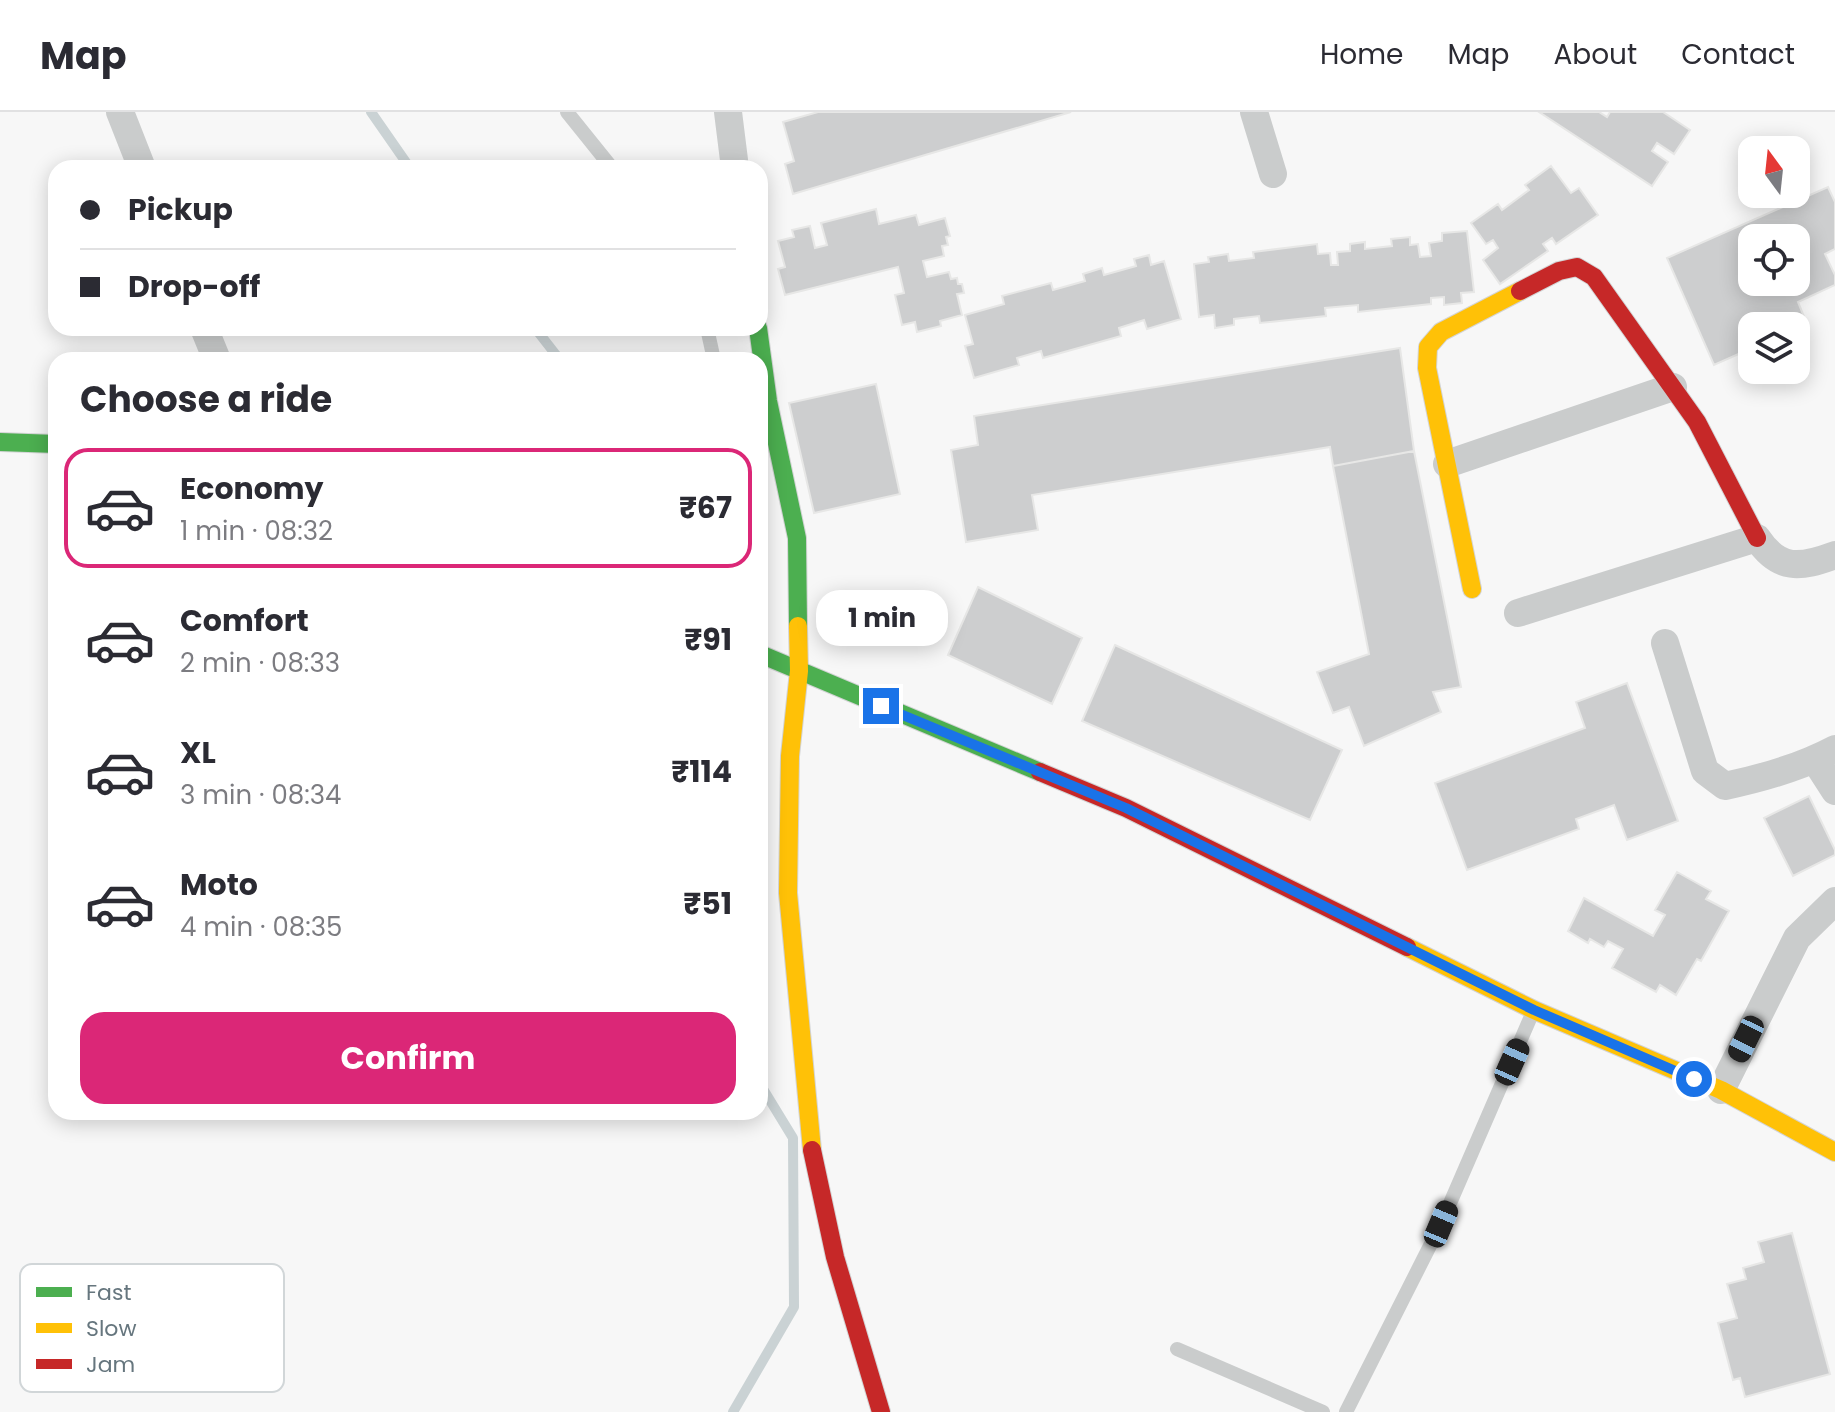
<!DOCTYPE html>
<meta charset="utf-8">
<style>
body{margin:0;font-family:Poppins,sans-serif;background:#f7f7f7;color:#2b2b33;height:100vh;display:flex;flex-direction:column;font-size:30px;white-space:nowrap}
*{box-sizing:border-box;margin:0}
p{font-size:26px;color:#7c7c81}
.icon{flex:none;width:44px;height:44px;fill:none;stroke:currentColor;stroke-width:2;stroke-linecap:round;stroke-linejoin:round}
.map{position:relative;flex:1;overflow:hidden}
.panel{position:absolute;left:48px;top:240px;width:720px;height:768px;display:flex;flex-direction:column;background:#fff;border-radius:24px;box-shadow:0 4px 20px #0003}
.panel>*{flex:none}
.top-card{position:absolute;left:48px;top:48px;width:720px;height:176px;border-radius:24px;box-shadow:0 4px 20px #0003;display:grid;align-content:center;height:176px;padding:0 32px;background:#fff}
.needle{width:52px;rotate:345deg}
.tools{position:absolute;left:1738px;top:24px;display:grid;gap:16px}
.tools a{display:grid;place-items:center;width:72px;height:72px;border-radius:16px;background:#fff;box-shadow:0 4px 20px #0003;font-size:40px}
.end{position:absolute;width:36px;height:36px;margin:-18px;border:10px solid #1a73e8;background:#fff;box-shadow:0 0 0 4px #fff}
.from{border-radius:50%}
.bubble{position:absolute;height:56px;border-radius:24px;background:#fff;box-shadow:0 4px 20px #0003;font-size:26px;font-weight:700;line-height:56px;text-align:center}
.car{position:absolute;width:24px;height:48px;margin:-24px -12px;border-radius:10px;box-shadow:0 0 6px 2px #0007;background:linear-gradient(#222 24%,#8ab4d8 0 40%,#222 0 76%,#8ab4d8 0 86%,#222 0)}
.top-card b{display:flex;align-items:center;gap:28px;height:76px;font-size:30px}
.top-card b+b{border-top:2px solid #e1e1e2}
.top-card i{width:20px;height:20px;background:#2b2b33}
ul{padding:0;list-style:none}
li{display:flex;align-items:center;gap:24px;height:120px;margin:0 16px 12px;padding:0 16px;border:4px solid transparent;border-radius:24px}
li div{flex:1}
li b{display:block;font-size:30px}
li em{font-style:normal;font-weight:700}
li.on{border-color:#db2777}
li>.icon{width:72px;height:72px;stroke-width:1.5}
h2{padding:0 32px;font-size:36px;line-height:96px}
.action{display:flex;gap:16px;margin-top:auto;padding:16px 32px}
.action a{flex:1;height:92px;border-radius:24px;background:#db2777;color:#fff;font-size:32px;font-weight:700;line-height:92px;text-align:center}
header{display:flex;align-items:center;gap:48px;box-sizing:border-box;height:112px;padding:0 40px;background:#fff;border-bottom:2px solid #e1e1e2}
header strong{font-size:38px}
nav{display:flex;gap:44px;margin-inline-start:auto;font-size:28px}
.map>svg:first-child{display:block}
</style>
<header>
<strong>Map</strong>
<nav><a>Home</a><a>Map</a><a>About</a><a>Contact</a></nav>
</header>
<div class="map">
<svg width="1835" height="1300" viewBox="0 0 1835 1300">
<rect width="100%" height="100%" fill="#f7f7f7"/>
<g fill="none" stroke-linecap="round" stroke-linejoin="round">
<path stroke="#cad2d4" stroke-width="10" d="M 371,0 L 410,56
M 535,216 L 560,248
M 733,1300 L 794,1195 L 793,1026 L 760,972"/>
</g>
<path fill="#cdcecf" stroke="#e7e7e6" stroke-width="2" fill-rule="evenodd" d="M 818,0 L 1071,0 L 793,82 L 785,52 L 794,49 L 783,10 Z
M 1539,0 L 1599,0 L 1607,5 L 1610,0 L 1663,0 L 1690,18 L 1674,42 L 1657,31 L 1652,39 L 1668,50 L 1652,74 Z
M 1551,54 L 1571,81 L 1579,76 L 1598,103 L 1556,132 L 1552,126 L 1543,132 L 1548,139 L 1500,172 L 1483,148 L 1498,136 L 1493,128 L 1486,132 L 1471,111 L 1498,92 L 1502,98 L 1529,78 L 1525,73 Z
M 1828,75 L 1835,90 L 1835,137 L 1825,142 L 1835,163 L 1835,173 L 1798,190 L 1807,212 L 1796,217 L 1796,214 L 1752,214 L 1752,236 L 1714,253 L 1667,146 ZM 1752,126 L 1796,126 L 1796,170 L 1752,170 Z
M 876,97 L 879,112 L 916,103 L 919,113 L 945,106 L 950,124 L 946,125 L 948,133 L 942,134 L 944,144 L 923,149 L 927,165 L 949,160 L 951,167 L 957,166 L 958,172 L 962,172 L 964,181 L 957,182 L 962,203 L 940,209 L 941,214 L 917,220 L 915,210 L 902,213 L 895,183 L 904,181 L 898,155 L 785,183 L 778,157 L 785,155 L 778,129 L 794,125 L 792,118 L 810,114 L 815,136 L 827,133 L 821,111 Z
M 1467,119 L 1474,180 L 1461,181 L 1462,191 L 1444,193 L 1444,185 L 1431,186 L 1431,192 L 1358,200 L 1358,193 L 1325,196 L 1326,204 L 1260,211 L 1259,204 L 1234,207 L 1234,213 L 1215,216 L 1214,203 L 1199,205 L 1194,152 L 1209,150 L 1208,145 L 1228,142 L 1229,149 L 1254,146 L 1253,140 L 1317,132 L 1318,142 L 1330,141 L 1331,153 L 1338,153 L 1337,140 L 1350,139 L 1350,132 L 1365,130 L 1365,137 L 1392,134 L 1391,127 L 1410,125 L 1410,133 L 1418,132 L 1420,145 L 1431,144 L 1429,131 L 1442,129 L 1442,121 Z
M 1149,143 L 1151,153 L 1164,149 L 1181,207 L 1147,217 L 1144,208 L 1119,216 L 1121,224 L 1043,246 L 1041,239 L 1017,246 L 1019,253 L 974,266 L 965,234 L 973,232 L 965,203 L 1004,192 L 1002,184 L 1051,171 L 1053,178 L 1085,169 L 1083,162 L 1102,156 L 1104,163 L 1136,154 L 1134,147 Z
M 1400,236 L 1414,339 L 1333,354 L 1330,335 L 1032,383 L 1038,418 L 966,430 L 951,338 L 978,333 L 974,304 Z
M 876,272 L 900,382 L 814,401 L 789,291 Z
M 1414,339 L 1461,575 L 1433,580 L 1441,600 L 1364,634 L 1349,595 L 1333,601 L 1317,560 L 1369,542 L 1333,354 Z
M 978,475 L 1082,526 L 1052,592 L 948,543 Z
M 1115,533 L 1342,638 L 1310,708 L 1082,609 Z
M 1627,571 L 1678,709 L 1627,728 L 1614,693 L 1576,707 L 1579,717 L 1467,758 L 1435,671 L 1585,616 L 1576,590 Z
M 1809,684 L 1835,738 L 1835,743 L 1793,764 L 1764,706 Z
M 1677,760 L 1711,779 L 1706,787 L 1729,799 L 1701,849 L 1697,847 L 1676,883 L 1660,873 L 1656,880 L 1612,856 L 1623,837 L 1608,829 L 1604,835 L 1590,827 L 1588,831 L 1568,819 L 1584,786 L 1653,824 L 1665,803 L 1655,798 Z
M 1792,1121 L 1830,1262 L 1745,1285 L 1740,1266 L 1733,1268 L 1718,1211 L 1737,1206 L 1727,1172 L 1746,1167 L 1743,1156 L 1764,1150 L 1758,1130 Z"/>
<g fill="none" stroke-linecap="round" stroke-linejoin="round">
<defs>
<path id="fast" d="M 758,216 L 768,289 L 797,426 L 798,514
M 0,330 L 56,332
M 760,542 L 1040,660"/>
<path id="slow" d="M 1472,477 L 1427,256 L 1428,235 L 1441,220 L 1520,179
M 798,514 L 799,559 L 790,644 L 788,781 L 812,1038
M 1407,835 L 1534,898 L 1721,978 L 1835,1040"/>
<path id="jam" d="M 1520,179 L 1559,159 L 1577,155 L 1594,165 L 1697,310 L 1757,426
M 1040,660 L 1126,696 L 1407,835
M 812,1038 L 835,1145 L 881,1300"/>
</defs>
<use href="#fast" stroke="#d3d4d5" stroke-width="20"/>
<use href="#slow" stroke="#d3d4d5" stroke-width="20"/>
<use href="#jam" stroke="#d3d4d5" stroke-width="20"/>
<path stroke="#cacccc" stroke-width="14" d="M 567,0 L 612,56
M 707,216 L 714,248
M 1177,1237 L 1323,1300
M 1346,1300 L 1441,1112 L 1532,902"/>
<path stroke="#cacccc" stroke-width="28" d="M 120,0 L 142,56
M 728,0 L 735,56
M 1254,0 L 1273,62
M 204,216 L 217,248
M 1447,352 L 1673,275
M 1518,501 L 1757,426 C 1779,459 1800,456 1835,443
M 1665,531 L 1705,659 L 1725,674 C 1763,666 1801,655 1835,637
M 1815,648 L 1835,679
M 1721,978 L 1797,826 L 1835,789"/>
<use href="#fast" stroke="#4caf50" stroke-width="18"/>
<use href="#slow" stroke="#ffc107" stroke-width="18"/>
<use href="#jam" stroke="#c62828" stroke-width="18"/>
</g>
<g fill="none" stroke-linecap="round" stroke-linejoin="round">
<path stroke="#1a73e8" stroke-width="10" d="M 881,594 L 1126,696 L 1534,898 L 1694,967"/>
</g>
<rect x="20" y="1152" width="264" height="128" rx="12" fill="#fff" stroke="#d1d6d8" stroke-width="2"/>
<rect x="36" y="1175" width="36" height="10" fill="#4caf50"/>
<rect x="36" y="1211" width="36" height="10" fill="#ffc107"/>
<rect x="36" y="1247" width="36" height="10" fill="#c62828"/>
<g font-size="22" fill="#66767e">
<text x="86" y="1188">Fast</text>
<text x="86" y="1224">Slow</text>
<text x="86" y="1260">Jam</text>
</g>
</svg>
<div class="tools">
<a><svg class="needle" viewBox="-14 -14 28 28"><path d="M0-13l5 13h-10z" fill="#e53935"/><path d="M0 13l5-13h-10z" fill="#7c7c81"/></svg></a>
<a><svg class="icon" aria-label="locate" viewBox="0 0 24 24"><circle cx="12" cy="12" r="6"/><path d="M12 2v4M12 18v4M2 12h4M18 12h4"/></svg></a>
<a><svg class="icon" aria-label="layers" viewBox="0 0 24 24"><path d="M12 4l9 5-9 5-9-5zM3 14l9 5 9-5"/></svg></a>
</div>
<i class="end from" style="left:1694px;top:967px"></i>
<i class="end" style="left:881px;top:594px"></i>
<div class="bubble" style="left:816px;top:478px;width:132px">1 min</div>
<i class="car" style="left:1746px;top:927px;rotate:206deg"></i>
<i class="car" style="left:1512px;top:950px;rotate:24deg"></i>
<i class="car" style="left:1441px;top:1112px;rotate:23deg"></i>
<div class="top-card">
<b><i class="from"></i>Pickup</b>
<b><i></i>Drop-off</b>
</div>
<section class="panel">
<h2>Choose a ride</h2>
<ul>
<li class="on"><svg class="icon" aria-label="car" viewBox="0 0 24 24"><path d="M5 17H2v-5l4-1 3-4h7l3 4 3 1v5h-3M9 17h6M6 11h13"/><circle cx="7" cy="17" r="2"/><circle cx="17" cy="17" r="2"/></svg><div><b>Economy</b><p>1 min · 08:32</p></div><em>₹67</em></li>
<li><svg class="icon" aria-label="car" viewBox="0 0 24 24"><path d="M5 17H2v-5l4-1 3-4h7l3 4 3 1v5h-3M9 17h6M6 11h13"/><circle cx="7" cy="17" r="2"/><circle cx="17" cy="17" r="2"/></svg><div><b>Comfort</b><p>2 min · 08:33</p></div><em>₹91</em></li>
<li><svg class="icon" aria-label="car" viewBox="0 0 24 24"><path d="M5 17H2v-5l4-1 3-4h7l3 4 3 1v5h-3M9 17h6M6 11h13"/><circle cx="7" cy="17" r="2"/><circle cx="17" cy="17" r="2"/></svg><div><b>XL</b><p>3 min · 08:34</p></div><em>₹114</em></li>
<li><svg class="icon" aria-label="car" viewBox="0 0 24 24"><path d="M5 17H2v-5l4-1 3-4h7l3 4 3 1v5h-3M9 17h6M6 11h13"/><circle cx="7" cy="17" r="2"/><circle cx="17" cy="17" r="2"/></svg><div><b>Moto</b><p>4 min · 08:35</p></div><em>₹51</em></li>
</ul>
<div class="action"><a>Confirm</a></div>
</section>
</div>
